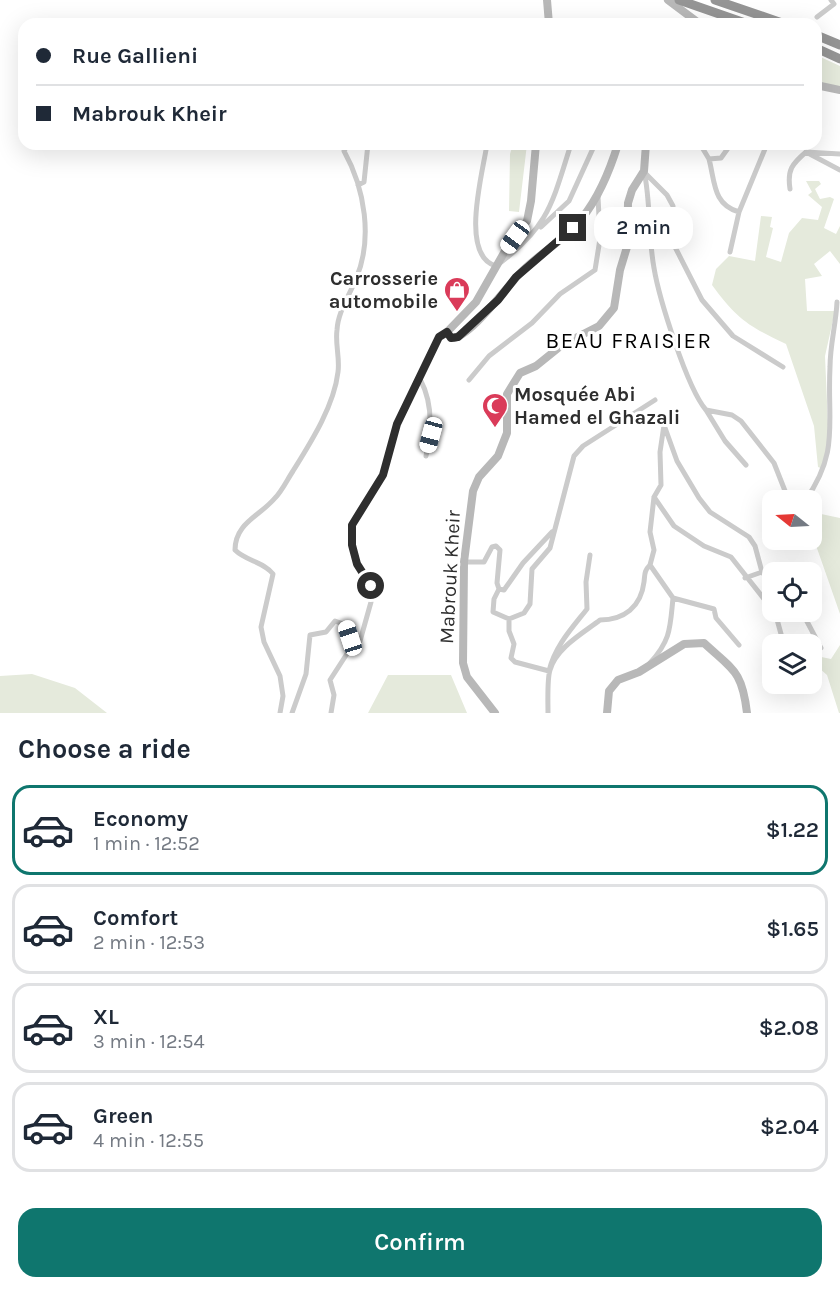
<!DOCTYPE html>
<meta charset="utf-8">
<style>
body{margin:0;font-family:Karla,sans-serif;background:#f6f6f7;color:#1f2937;height:100vh;display:flex;flex-direction:column;font-size:22px;white-space:nowrap}
*{box-sizing:border-box;margin:0}
p{font-size:20px;color:#747a83}
.icon{flex:none;width:33px;height:33px;fill:none;stroke:currentColor;stroke-width:2;stroke-linecap:round;stroke-linejoin:round}
.map{position:relative;height:713px;overflow:hidden}
.panel{display:flex;flex-direction:column;background:#fff;flex:1}
.panel>*{flex:none}
.hud{position:absolute;left:18px;top:18px;width:804px;height:132px;border-radius:18px;box-shadow:0 6px 24px #0002;display:grid;align-content:center;height:132px;padding:0 18px;background:#fff}
.needle{width:39px;rotate:288deg}
.tools{position:absolute;left:762px;top:490px;display:grid;gap:12px}
.tools a{display:grid;place-items:center;width:60px;height:60px;border-radius:12px;background:#fff;box-shadow:0 6px 24px #0002;font-size:30px}
.end{position:absolute;width:27px;height:27px;margin:-14px;border:8px solid #2e2e2e;background:#fff;box-shadow:0 0 0 3px #fff}
.from{border-radius:50%}
.bubble{position:absolute;height:42px;border-radius:18px;background:#fff;box-shadow:0 6px 24px #0002;font-size:20px;font-weight:600;line-height:42px;text-align:center}
.car{position:absolute;width:18px;height:36px;margin:-18px -9px;border-radius:8px;box-shadow:0 0 4px 2px #0007;background:linear-gradient(#fff 24%,#345 0 40%,#fff 0 76%,#345 0 86%,#fff 0)}
.hud b{display:flex;align-items:center;gap:21px;height:57px;font-size:22px}
.hud b+b{border-top:2px solid #e0e1e3}
.hud i{width:15px;height:15px;background:#1f2937}
ul{padding:0;list-style:none}
li{display:flex;align-items:center;gap:18px;height:90px;margin:0 12px 9px;padding:0 6px;border:3px solid #e0e1e3;border-radius:18px}
li div{flex:1}
li b{display:block;font-size:22px}
li em{font-style:normal;font-weight:600}
li.selected{border-color:#0f766e}
li>.icon{width:54px;height:54px;stroke-width:1.5}
h2{padding:0 18px;font-size:27px;line-height:72px}
.cta{display:flex;gap:12px;margin-top:auto;padding:12px 18px}
.cta a{flex:1;height:69px;border-radius:18px;background:#0f766e;color:#fff;font-size:24px;font-weight:600;line-height:69px;text-align:center}
.map>svg:first-child{display:block}
</style>
<div class="map">
<svg width="840" height="713" viewBox="0 0 840 713">
<rect width="100%" height="100%" fill="#fff"/>
<path fill="#e5eadc" d="M 816,55 L 840,66 L 840,88 L 816,82 Z
M 513,144 L 527,144 L 519,212 L 509,211 L 510,154 Z
M 806,181 L 819,181 L 821,184 L 815,189 L 820,199 L 830,197 L 834,199 L 824,228 L 836,234 L 840,226 L 840,264 L 830,251 L 814,264 L 822,276 L 805,279 L 807,311 L 835,311 L 825,356 L 829,448 L 823,469 L 818,467 L 814,426 L 786,344 C 748,326 737,319 712,285 L 716,269 L 729,256 L 755,261 L 761,216 L 772,217 L 770,227 L 773,228 L 766,257 L 781,262 L 789,233 L 802,218 L 818,220 L 822,207 L 808,195 L 812,192 Z
M 821,514 L 840,518 L 840,614 L 812,534 L 812,526 L 816,526 Z
M 840,645 L 840,713 L 839,713 L 827,675 L 812,662 L 812,655 L 831,659 Z
M 32,674 L 75,688 L 107,713 L 0,713 L 0,676 Z
M 388,675 L 451,675 L 467,713 L 368,713 Z"/>
<g fill="none" stroke-linecap="round" stroke-linejoin="round">
<path stroke="#cbcbcb" stroke-width="5" d="M 817,17 L 834,4 L 831,0
M 487,144 C 483,172 459,256 496,266 C 549,227 552,204 571,144
M 700,144 L 709,159 L 721,158 L 731,144
M 840,154 L 806,152 L 840,170
M 709,159 C 715,182 713,205 739,212
M 644,171 C 651,203 648,236 654,268 C 659,298 687,388 706,410 L 732,415 L 741,421 L 774,463 L 789,501
M 645,173 L 667,195 L 673,206 L 672,233 L 674,245 L 702,300 L 733,336 L 783,367
M 358,185 L 364,182 L 368,144
M 790,189 C 787,170 792,164 806,152
M 541,227 L 569,201 L 595,144
M 730,252 L 739,212 L 767,144
M 420,379 C 433,403 432,430 426,456
M 469,380 L 489,356 L 532,323 L 560,294 L 595,270 L 600,239 L 598,196
M 706,410 L 725,441 L 746,465
M 664,425 L 660,452 L 661,485 L 654,497 L 650,532 L 654,550 L 650,565 L 673,598 L 714,609 L 716,618 L 739,645
M 664,425 L 677,461 L 699,498 L 710,512 L 749,537 L 755,546 L 762,572 L 772,583
M 654,497 L 674,526 L 704,546 L 731,557 L 772,609
M 805,501 C 840,451 827,424 830,367 C 830,345 836,324 837,302
M 590,555 L 586,582 L 587,609 C 572,628 555,646 549,671 L 515,662 L 511,658 L 514,644 L 509,631 L 509,619 L 524,613 L 530,604 L 532,569 L 550,548 L 574,456 L 583,446 L 655,400
M 464,562 L 484,562 L 492,547 L 496,546 L 500,550 L 497,583 L 499,589 L 504,590 L 523,563 L 552,532
M 745,578 L 762,572
M 499,589 L 494,599 L 493,612 L 509,619
M 775,612 L 784,645
M 802,612 L 821,648
M 650,663 C 671,640 670,628 673,598
M 280,713 L 283,696 L 280,676 L 264,642 L 261,627 L 273,574 C 264,562 246,561 235,550 C 235,523 260,516 275,498 C 282,491 287,480 293,471 C 311,442 334,406 338,372 C 340,358 335,344 337,330 C 338,312 349,296 356,279 C 373,239 365,189 344,151 L 348,144
M 292,713 L 306,674 L 310,635 L 326,632 L 335,621 L 346,625 L 352,646
M 331,713 L 334,695 L 330,680 L 352,646 L 360,641 L 371,602 L 371,586 L 357,564 L 352,545 L 352,525 L 383,475 L 397,424 L 439,337 L 447,332
M 548,713 C 548,702 547,679 550,670 C 556,648 583,633 600,620 C 624,620 641,607 644,582 C 645,574 644,571 650,565"/>
<path stroke="#b8b8b8" stroke-width="8" d="M 547,0 L 549,24
M 668,0 L 700,24
M 816,85 L 840,90
M 536,144 L 531,201 L 527,221 L 505,251 L 476,302 L 447,332 L 451,338 C 467,340 503,292 514,280 C 533,256 563,243 582,218 C 599,197 610,170 618,144
M 495,713 L 467,677 L 463,663 L 464,562 L 473,491 L 479,477 L 498,456 L 507,433 L 507,394 L 520,373 L 536,366 L 562,345 L 599,326 L 614,308 L 620,270 L 627,247 L 628,203 L 632,190 L 644,171 L 646,144
M 607,713 L 609,691 L 618,680 L 639,672 L 684,644 L 704,643 C 733,670 742,670 747,713"/>
<path stroke="#959595" stroke-width="9" d="M 679,0 L 748,24
M 715,0 L 785,24
M 816,35 L 840,45
M 816,48 L 840,59"/>
</g>
<g fill="none" stroke-linecap="round" stroke-linejoin="round">
<path stroke="#2e2e2e" stroke-width="8" d="M 371,586 L 357,564 L 352,545 L 352,525 L 383,475 L 397,424 L 439,337 L 447,332 L 451,338 L 458,337 L 498,300 L 516,277 L 573,228"/>
</g>
<defs>
<symbol id="shop-pin" viewBox="-11 -11 22 30"><path d="M0 17L-7.5 6A9.5 9.5 0 1 1 7.5 6Z" fill="#da3b59" stroke="#fff"/><path d="M-5-2.5h2.3a2.7 3.5 0 0 1 5.4 0H5L5.5 6h-11ZM-1.5-2.5h3a1.5 2.3 0 0 0-3 0Z" fill="#fff"/></symbol>
<symbol id="mosque-pin" viewBox="-11 -11 22 30"><path d="M0 17L-7.5 6A9.5 9.5 0 1 1 7.5 6Z" fill="#da3b59" stroke="#fff"/><path d="M3.5-4.9A6 6 0 1 0 3.5 4.9A5 5 0 1 1 3.5-4.9Z" fill="#fff"/></symbol>
</defs>
<g fill-rule="evenodd">
<use href="#shop-pin" x="442" y="275" width="30" height="40"/>
<use href="#mosque-pin" x="480" y="391" width="30" height="40"/>
</g>
<g text-anchor="middle" dominant-baseline="central" stroke-width="6" stroke-linejoin="round" paint-order="stroke">
<g font-size="20" font-weight="bold" fill="#2e2e2e" stroke="#fff" text-anchor="end">
<text x="438" y="278">Carrosserie<tspan x="438" dy="23">automobile</tspan></text>
<text x="514" y="394" text-anchor="start">Mosquée Abi<tspan x="514" dy="23">Hamed el Ghazali</tspan></text>
</g>
<g font-size="20" fill="#2e2e2e" stroke="#fff">
<text transform="translate(450 577) rotate(-87)">Mabrouk Kheir</text>
</g>
<g font-size="22" letter-spacing="1.5" fill="#000" stroke="#fff">
<text x="629" y="341">BEAU FRAISIER</text>
</g>
</g>
</svg>
<div class="tools">
<a><svg class="needle" viewBox="-14 -14 28 28"><path d="M0-13l5 13h-10z" fill="#e53935"/><path d="M0 13l5-13h-10z" fill="#747a83"/></svg></a>
<a><svg class="icon" aria-label="locate" viewBox="0 0 24 24"><circle cx="12" cy="12" r="6"/><path d="M12 2v4M12 18v4M2 12h4M18 12h4"/></svg></a>
<a><svg class="icon" aria-label="layers" viewBox="0 0 24 24"><path d="M12 4l9 5-9 5-9-5zM3 14l9 5 9-5"/></svg></a>
</div>
<i class="end from" style="left:371px;top:586px"></i>
<i class="end" style="left:573px;top:228px"></i>
<div class="bubble" style="left:594px;top:207px;width:99px">2 min</div>
<i class="car" style="left:515px;top:237px;rotate:216deg"></i>
<i class="car" style="left:431px;top:435px;rotate:195deg"></i>
<i class="car" style="left:350px;top:638px;rotate:342deg"></i>
<div class="hud">
<b><i class="from"></i>Rue Gallieni</b>
<b><i></i>Mabrouk Kheir</b>
</div>
</div>
<section class="panel">
<h2>Choose a ride</h2>
<ul>
<li class="selected"><svg class="icon" aria-label="car" viewBox="0 0 24 24"><path d="M5 17H2v-5l4-1 3-4h7l3 4 3 1v5h-3M9 17h6M6 11h13"/><circle cx="7" cy="17" r="2"/><circle cx="17" cy="17" r="2"/></svg><div><b>Economy</b><p>1 min · 12:52</p></div><em>$1.22</em></li>
<li><svg class="icon" aria-label="car" viewBox="0 0 24 24"><path d="M5 17H2v-5l4-1 3-4h7l3 4 3 1v5h-3M9 17h6M6 11h13"/><circle cx="7" cy="17" r="2"/><circle cx="17" cy="17" r="2"/></svg><div><b>Comfort</b><p>2 min · 12:53</p></div><em>$1.65</em></li>
<li><svg class="icon" aria-label="car" viewBox="0 0 24 24"><path d="M5 17H2v-5l4-1 3-4h7l3 4 3 1v5h-3M9 17h6M6 11h13"/><circle cx="7" cy="17" r="2"/><circle cx="17" cy="17" r="2"/></svg><div><b>XL</b><p>3 min · 12:54</p></div><em>$2.08</em></li>
<li><svg class="icon" aria-label="car" viewBox="0 0 24 24"><path d="M5 17H2v-5l4-1 3-4h7l3 4 3 1v5h-3M9 17h6M6 11h13"/><circle cx="7" cy="17" r="2"/><circle cx="17" cy="17" r="2"/></svg><div><b>Green</b><p>4 min · 12:55</p></div><em>$2.04</em></li>
</ul>
<div class="cta"><a>Confirm</a></div>
</section>
